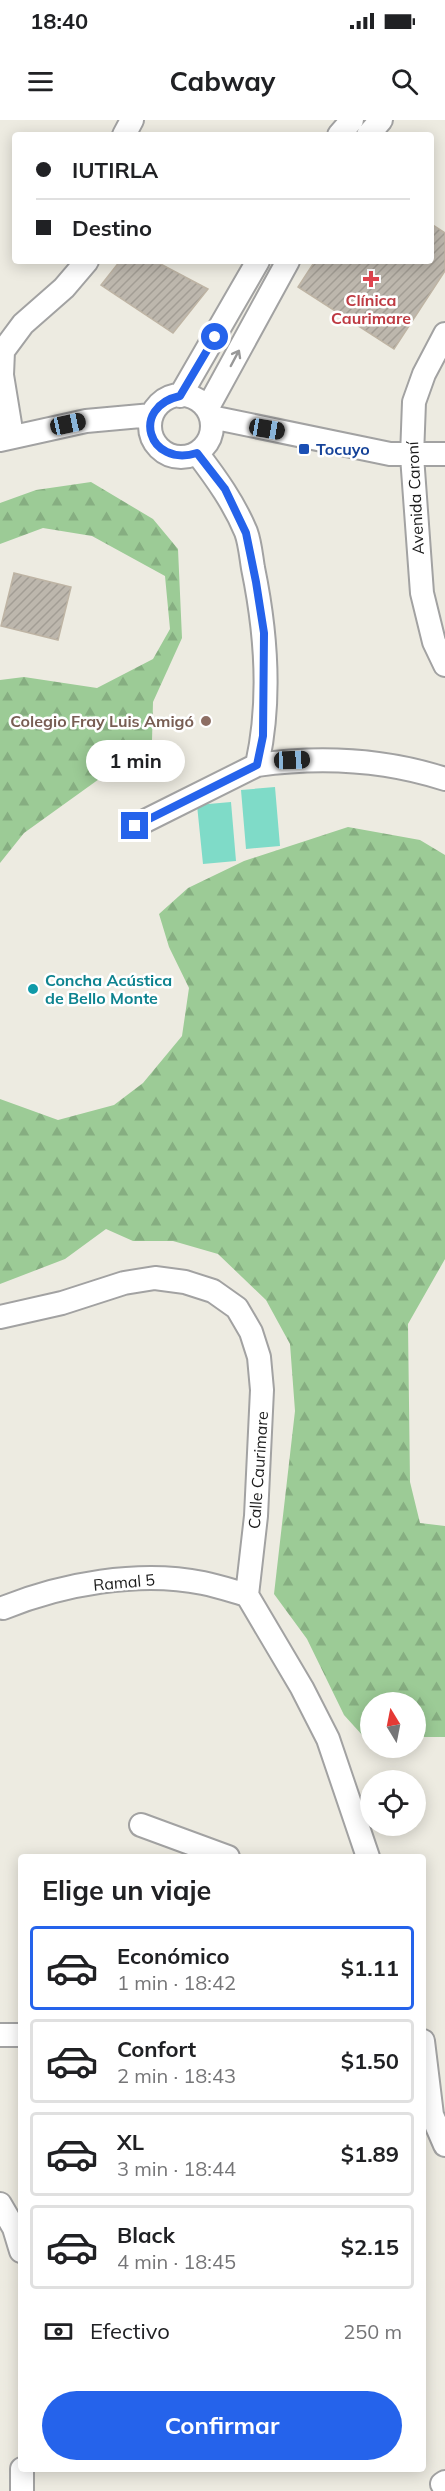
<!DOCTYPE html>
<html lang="es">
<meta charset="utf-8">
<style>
body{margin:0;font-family:Mulish,sans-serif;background:#f6f6f6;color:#202124;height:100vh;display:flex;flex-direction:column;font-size:22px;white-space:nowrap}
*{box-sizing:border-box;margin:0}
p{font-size:20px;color:#757577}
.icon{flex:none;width:33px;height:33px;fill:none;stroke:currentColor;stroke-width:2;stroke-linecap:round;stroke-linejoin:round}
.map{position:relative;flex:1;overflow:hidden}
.sheet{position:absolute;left:18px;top:1734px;width:408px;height:618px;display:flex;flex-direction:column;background:#fff;border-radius:6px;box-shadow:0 3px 15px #0003}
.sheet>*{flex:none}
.top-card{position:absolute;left:12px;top:12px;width:422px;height:132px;border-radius:6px;box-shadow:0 3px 15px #0003;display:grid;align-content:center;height:132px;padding:0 24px;background:#fff}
.needle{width:39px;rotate:350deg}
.buttons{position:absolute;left:360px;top:1572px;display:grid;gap:12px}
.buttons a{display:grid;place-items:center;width:66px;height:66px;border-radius:50%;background:#fff;box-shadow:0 3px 15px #0003;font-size:30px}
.end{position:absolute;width:27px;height:27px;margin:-14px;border:8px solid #2563eb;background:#fff;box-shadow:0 0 0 3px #fff}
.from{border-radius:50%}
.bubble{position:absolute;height:42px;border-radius:21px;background:#fff;box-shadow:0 3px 15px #0003;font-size:20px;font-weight:700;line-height:42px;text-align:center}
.car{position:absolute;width:18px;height:36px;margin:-18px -9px;border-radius:8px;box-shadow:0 0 4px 2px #0007;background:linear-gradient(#222 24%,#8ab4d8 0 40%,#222 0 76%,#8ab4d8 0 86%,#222 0)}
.top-card b{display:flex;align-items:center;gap:21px;height:57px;font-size:22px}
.top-card b+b{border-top:2px solid #e0e0e0}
.top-card i{width:15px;height:15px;background:#202124}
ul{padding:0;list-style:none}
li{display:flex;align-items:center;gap:18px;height:84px;margin:0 12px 9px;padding:0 12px;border:3px solid #e0e0e0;border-radius:6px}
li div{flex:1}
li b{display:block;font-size:22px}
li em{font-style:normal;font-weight:700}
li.active{border-color:#2563eb}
li>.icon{width:54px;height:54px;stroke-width:1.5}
h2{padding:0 24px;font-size:27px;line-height:72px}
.pay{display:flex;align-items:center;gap:15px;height:66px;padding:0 24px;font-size:22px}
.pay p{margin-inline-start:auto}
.button{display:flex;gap:12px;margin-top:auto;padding:12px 24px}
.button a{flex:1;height:69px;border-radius:36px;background:#2563eb;color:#fff;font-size:24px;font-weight:700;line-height:69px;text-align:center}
.status{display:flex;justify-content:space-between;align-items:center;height:42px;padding:0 30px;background:#fff;direction:ltr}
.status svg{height:16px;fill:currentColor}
header{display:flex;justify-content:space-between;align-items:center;height:78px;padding:0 24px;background:#fff;font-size:27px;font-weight:700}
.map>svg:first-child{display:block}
</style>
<div class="status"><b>18:40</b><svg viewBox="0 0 49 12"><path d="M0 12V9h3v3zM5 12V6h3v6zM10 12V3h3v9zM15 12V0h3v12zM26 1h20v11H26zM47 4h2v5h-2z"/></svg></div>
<header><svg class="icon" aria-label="menu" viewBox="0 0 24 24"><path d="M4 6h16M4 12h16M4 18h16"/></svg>Cabway<svg class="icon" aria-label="search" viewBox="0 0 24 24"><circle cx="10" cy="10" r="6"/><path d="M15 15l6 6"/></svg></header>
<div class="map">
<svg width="445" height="2371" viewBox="0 0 445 2371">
<defs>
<pattern id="forest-firs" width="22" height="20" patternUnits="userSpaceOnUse" patternTransform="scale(1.5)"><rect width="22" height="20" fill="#9ccb96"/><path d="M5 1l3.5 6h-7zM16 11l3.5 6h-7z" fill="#86ae81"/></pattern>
<pattern id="building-hatch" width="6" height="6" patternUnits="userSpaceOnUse" patternTransform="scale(1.5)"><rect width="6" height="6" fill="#bdb7ad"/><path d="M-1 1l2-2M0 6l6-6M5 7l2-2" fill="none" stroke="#a29d94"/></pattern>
</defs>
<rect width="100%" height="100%" fill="#edebe1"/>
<path fill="url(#forest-firs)" d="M 91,362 L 153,399 L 178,429 L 182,518 L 153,582 L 152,621 L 24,713 L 0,743 L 0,560 L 24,557 L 97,568 L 153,539 L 170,509 L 165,456 L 92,416 L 43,408 L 0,424 L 0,383 L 36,370 Z
M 348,707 L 420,720 L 445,735 L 445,1139 L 408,1204 L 410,1362 L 420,1403 L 445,1406 L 445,1617 L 416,1617 L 416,1582 L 370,1582 L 370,1616 L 363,1616 L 344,1595 L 307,1519 L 274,1474 L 295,1291 L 290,1224 L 266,1180 L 218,1134 L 173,1121 L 133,1121 L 106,1109 L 65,1139 L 0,1164 L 0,979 L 58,1000 L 114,985 L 143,963 L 182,916 L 189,868 L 169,827 L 159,794 L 188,768 L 244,741 Z"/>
<path fill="#7fdbc8" d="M 275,667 L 280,726 L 246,729 L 241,670 Z
M 231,682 L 236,741 L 203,744 L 197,685 Z"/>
<path fill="url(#building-hatch)" stroke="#beb4a4" stroke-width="1.5" d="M 430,103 L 445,113 L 445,151 L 394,229 L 298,167 L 315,141 L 430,141 Z
M 120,141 L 155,141 L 208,169 L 173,213 L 101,165 Z
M 14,453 L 71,467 L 58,520 L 1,506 Z"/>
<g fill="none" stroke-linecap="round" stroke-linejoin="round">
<defs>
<path id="minor" d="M 124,15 L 132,0
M 339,15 L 352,0
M 368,15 L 381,0
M 445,214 L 424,254 L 414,282 L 412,336 L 422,473 L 434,522 L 445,545
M150 306a31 31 0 1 1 62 0a31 31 0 1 1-62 0Z
M 180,276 L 258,141
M 207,289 L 288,141
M 211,297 L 390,334 L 445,334
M 12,316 L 2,255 L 3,231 L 23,204 L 64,168 L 87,141
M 0,320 L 86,301 L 152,295
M 197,333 C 216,358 234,383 246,412 C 250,423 251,436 253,448 C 266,511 271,582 257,645 C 321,636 383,639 445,659
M 135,706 L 257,645
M 0,1197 L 62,1183 L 124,1163 L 155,1158 L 185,1162 L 213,1171 L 237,1188 L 251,1212 L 259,1237 L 262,1270 L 256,1396 L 247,1475 L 302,1568 L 328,1619 L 368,1737
M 3,1488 C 62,1464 139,1450 203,1463 C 218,1466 233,1471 247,1475
M 141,1705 L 228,1737
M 0,1915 L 21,1915
M 423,1921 L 432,1995 L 445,2025
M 0,2084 L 14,2108 L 21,2131
M 22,2349 L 22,2371
M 442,2364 L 445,2362"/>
</defs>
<use href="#minor" stroke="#a2a2a2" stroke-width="26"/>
<use href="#minor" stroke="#fff" stroke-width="22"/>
</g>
<defs><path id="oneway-shaft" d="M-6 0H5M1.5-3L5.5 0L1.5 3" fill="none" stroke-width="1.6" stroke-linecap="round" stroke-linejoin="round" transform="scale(1.5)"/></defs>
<use stroke="#989898" href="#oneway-shaft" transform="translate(235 238) rotate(-62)"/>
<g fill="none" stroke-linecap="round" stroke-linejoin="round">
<path stroke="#2563eb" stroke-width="8" d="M 135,706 L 257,645 L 263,616 L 264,513 L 256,462 L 246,413 L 225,369 L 197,333 C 148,348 130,287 180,276 L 215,217"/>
</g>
<path fill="#e0444e" stroke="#fff" stroke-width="2" d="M368 150h6v6h6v6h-6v6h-6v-6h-6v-6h6z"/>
<rect fill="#1a4fb4" stroke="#fff" stroke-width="2" x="298" y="323" width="12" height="12" rx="3"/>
<circle fill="#8d6e63" stroke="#fff" stroke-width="2" cx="206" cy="601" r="6"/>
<circle fill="#0f9aa8" stroke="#fff" stroke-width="2" cx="33" cy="869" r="6"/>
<g text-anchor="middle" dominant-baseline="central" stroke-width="5" stroke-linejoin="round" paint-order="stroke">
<g font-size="16" font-weight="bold" fill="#be3a42" stroke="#fff">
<text x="371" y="180">Clínica<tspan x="371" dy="18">Caurimare</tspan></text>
</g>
<g font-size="16" font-weight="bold" fill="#164399" stroke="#fff" text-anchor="start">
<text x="316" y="329">Tocuyo</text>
</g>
<g font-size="16" fill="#1b1b1b" stroke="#fff">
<text transform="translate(415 378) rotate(-93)">Avenida Caroní</text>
<text transform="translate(258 1350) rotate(-86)">Calle Caurimare</text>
<text transform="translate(124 1462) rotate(-5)">Ramal 5</text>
</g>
<g font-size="16" font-weight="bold" fill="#785e54" stroke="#fff" text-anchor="end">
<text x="194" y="601">Colegio Fray Luis Amigó</text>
</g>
<g font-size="16" font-weight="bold" fill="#0d838f" stroke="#fff" text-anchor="start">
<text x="45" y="860">Concha Acústica<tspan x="45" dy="18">de Bello Monte</tspan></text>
</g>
</g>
</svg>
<div class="buttons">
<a><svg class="needle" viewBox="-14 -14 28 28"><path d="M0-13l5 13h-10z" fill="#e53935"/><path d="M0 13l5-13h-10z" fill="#757577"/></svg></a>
<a><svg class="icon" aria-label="locate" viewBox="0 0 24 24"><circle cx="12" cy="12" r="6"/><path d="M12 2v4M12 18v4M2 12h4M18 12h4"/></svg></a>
</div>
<i class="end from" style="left:215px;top:217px"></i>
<i class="end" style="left:135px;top:706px"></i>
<div class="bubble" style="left:86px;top:620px;width:99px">1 min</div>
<i class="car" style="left:68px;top:304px;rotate:78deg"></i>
<i class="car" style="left:267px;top:309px;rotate:100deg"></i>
<i class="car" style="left:292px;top:640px;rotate:88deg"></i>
<div class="top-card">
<b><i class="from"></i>IUTIRLA</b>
<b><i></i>Destino</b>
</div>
<section class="sheet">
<h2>Elige un viaje</h2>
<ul>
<li class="active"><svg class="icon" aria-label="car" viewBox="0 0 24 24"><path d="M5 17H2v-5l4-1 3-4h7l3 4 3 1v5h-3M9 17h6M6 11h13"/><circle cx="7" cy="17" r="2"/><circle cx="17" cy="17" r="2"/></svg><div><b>Económico</b><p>1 min · 18:42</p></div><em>$1.11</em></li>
<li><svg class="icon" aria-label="car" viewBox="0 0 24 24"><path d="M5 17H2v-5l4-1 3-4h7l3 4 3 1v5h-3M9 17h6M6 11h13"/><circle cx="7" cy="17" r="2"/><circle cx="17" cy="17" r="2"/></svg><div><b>Confort</b><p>2 min · 18:43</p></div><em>$1.50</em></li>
<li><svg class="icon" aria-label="car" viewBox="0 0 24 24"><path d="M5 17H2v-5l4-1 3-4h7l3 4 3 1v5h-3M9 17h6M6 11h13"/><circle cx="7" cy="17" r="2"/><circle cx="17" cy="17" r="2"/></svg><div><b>XL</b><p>3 min · 18:44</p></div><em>$1.89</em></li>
<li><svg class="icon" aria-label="car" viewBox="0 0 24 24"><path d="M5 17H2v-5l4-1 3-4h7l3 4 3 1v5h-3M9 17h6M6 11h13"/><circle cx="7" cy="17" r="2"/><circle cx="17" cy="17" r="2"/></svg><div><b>Black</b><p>4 min · 18:45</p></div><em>$2.15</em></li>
</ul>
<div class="pay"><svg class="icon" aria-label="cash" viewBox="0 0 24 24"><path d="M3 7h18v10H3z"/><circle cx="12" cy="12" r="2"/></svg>Efectivo<p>250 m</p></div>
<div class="button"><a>Confirmar</a></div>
</section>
</div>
